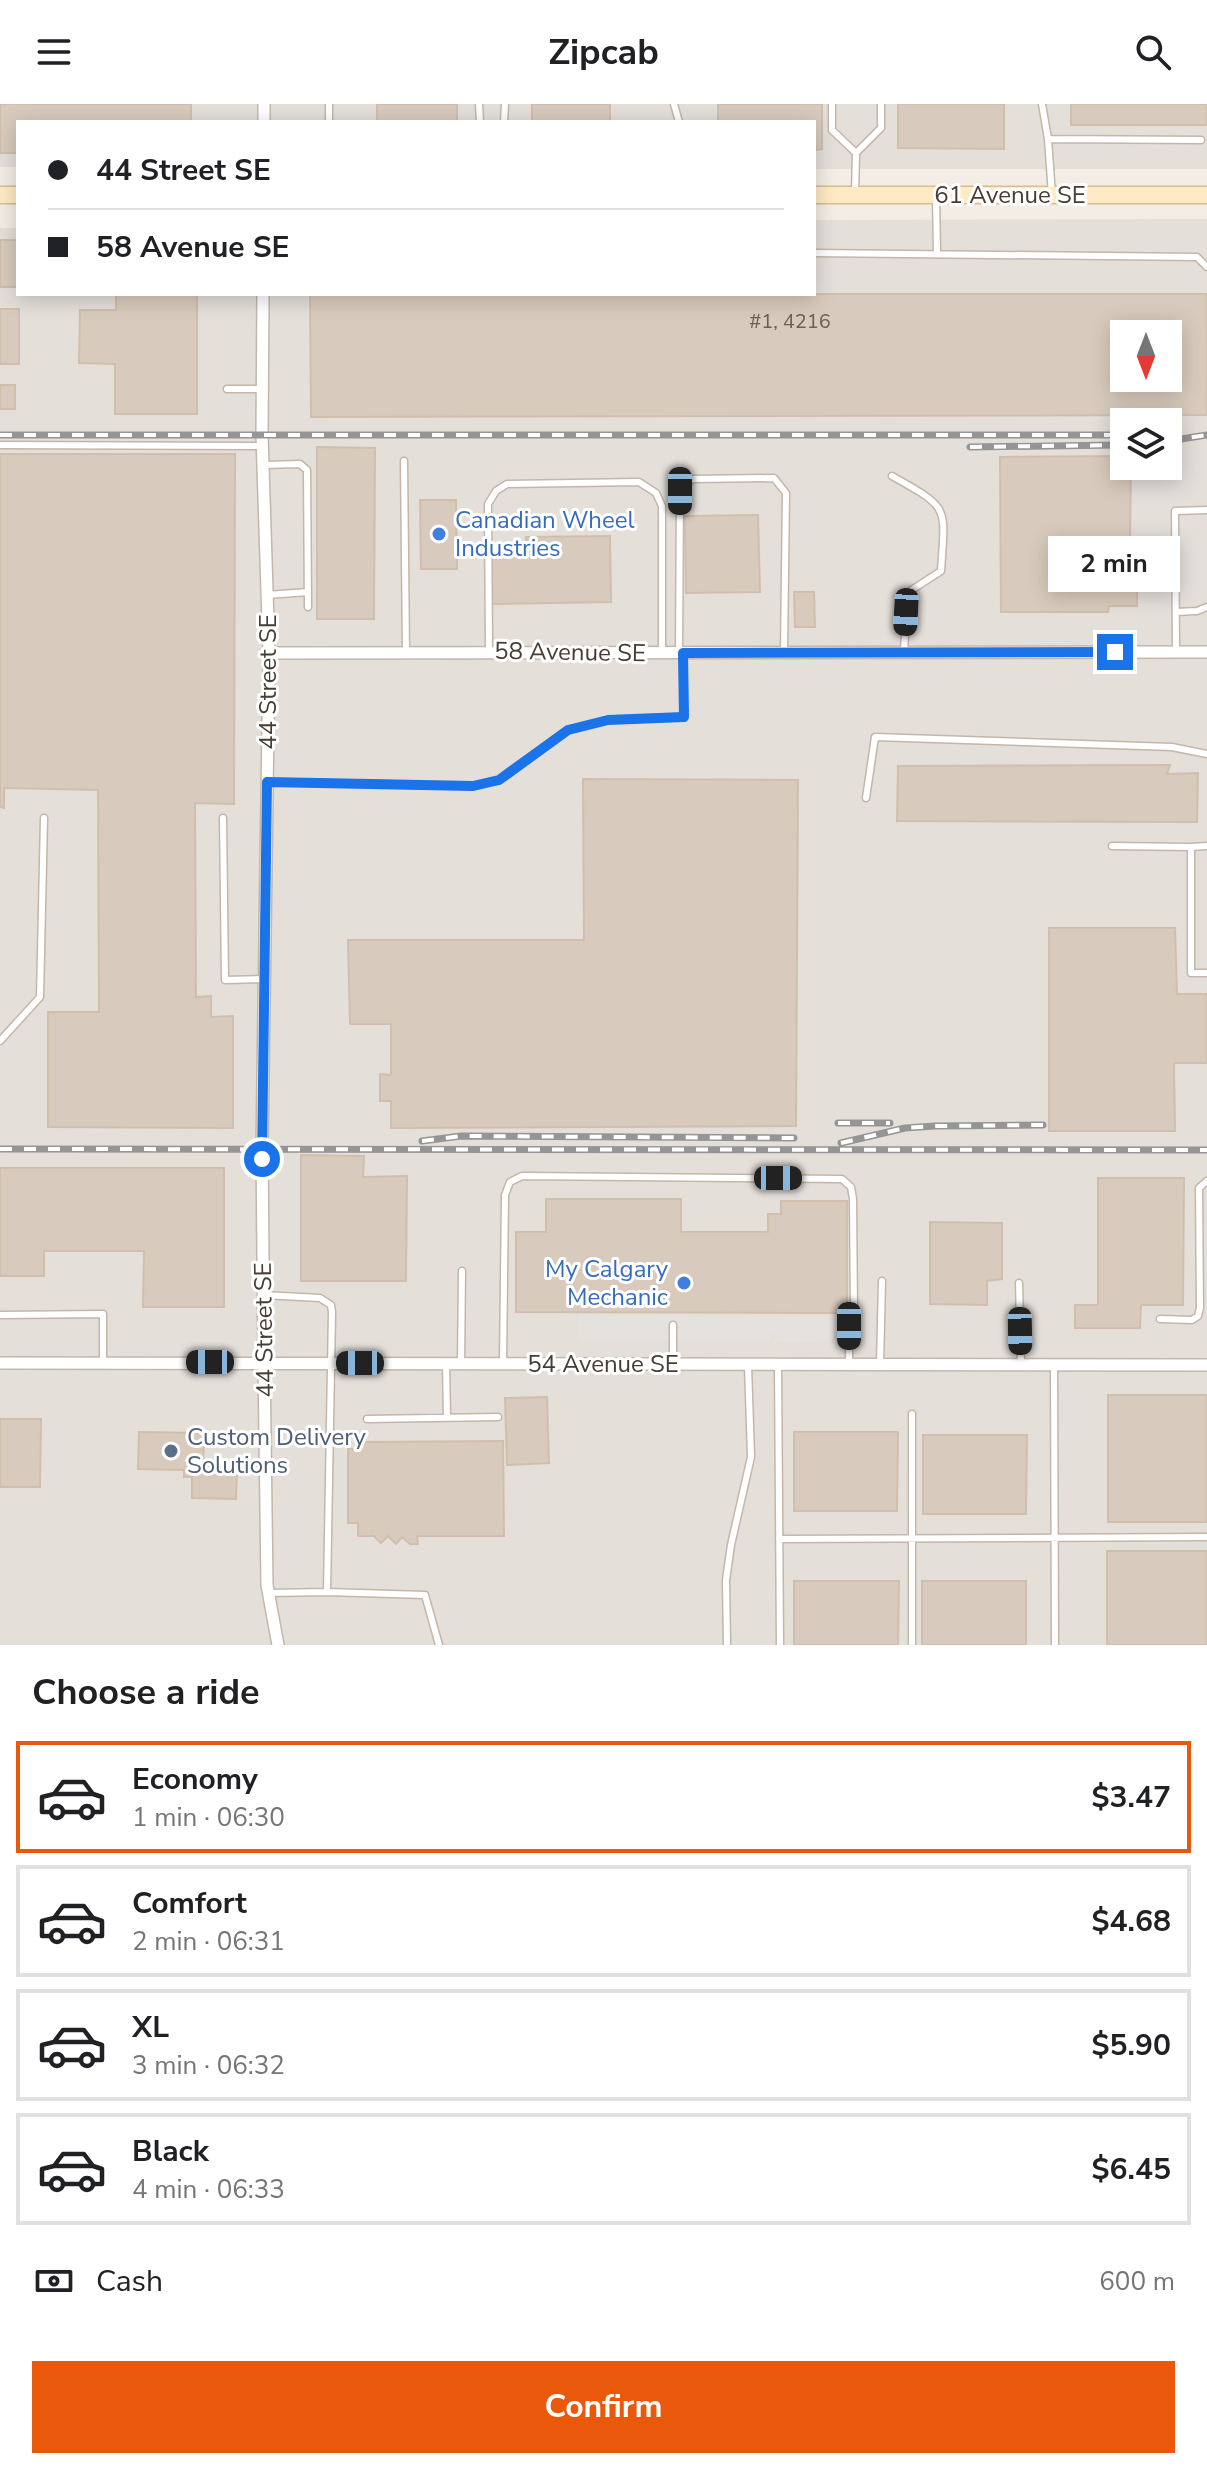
<!DOCTYPE html>
<meta charset="utf-8">
<style>
body{margin:0;font-family:"Nunito Sans",sans-serif;background:#f2f2f2;color:#202124;height:100vh;display:flex;flex-direction:column;font-size:30px;white-space:nowrap}
*{box-sizing:border-box;margin:0}
p{font-size:26px;color:#757577}
.icon{flex:none;width:44px;height:44px;fill:none;stroke:currentColor;stroke-width:2;stroke-linecap:round;stroke-linejoin:round}
.map{position:relative;height:1541px;overflow:hidden}
.sheet{display:flex;flex-direction:column;background:#fff;flex:1}
.sheet>*{flex:none}
.hud{position:absolute;left:16px;top:16px;width:800px;height:176px;border-radius:0px;box-shadow:0 4px 20px #0003;display:grid;align-content:center;height:176px;padding:0 32px;background:#fff}
.needle{width:52px;rotate:180deg}
.tools{position:absolute;left:1110px;top:216px;display:grid;gap:16px}
.tools a{display:grid;place-items:center;width:72px;height:72px;border-radius:0px;background:#fff;box-shadow:0 4px 20px #0003;font-size:40px}
.end{position:absolute;width:36px;height:36px;margin:-18px;border:10px solid #1a73e8;background:#fff;box-shadow:0 0 0 4px #fff}
.from{border-radius:50%}
.bubble{position:absolute;height:56px;border-radius:0px;background:#fff;box-shadow:0 4px 20px #0003;font-size:26px;font-weight:700;line-height:56px;text-align:center}
.car{position:absolute;width:24px;height:48px;margin:-24px -12px;border-radius:10px;box-shadow:0 0 6px 2px #0007;background:linear-gradient(#222 24%,#8ab4d8 0 40%,#222 0 76%,#8ab4d8 0 86%,#222 0)}
.hud b{display:flex;align-items:center;gap:28px;height:76px;font-size:30px}
.hud b+b{border-top:2px solid #e0e0e0}
.hud i{width:20px;height:20px;background:#202124}
ul{padding:0;list-style:none}
li{display:flex;align-items:center;gap:24px;height:112px;margin:0 16px 12px;padding:0 16px;border:4px solid #e0e0e0;border-radius:0px}
li div{flex:1}
li b{display:block;font-size:30px}
li em{font-style:normal;font-weight:700}
li.active{border-color:#ea580c}
li>.icon{width:72px;height:72px;stroke-width:1.5}
h2{padding:0 32px;font-size:36px;line-height:96px}
.pay{display:flex;align-items:center;gap:20px;height:88px;padding:0 32px;font-size:30px}
.pay p{margin-inline-start:auto}
.cta{display:flex;gap:16px;margin-top:auto;padding:16px 32px}
.cta a{flex:1;height:92px;border-radius:0px;background:#ea580c;color:#fff;font-size:32px;font-weight:700;line-height:92px;text-align:center}
header{display:flex;justify-content:space-between;align-items:center;height:104px;padding:0 32px;background:#fff;font-size:36px;font-weight:700}
.map>svg:first-child{display:block}
</style>
<header><svg class="icon" aria-label="menu" viewBox="0 0 24 24"><path d="M4 6h16M4 12h16M4 18h16"/></svg>Zipcab<svg class="icon" aria-label="search" viewBox="0 0 24 24"><circle cx="10" cy="10" r="6"/><path d="M15 15l6 6"/></svg></header>
<div class="map">
<svg width="1207" height="1541" viewBox="0 0 1207 1541">
<rect width="100%" height="100%" fill="#f3ede5"/>
<path fill="#e5dfda" fill-rule="evenodd" d="M 0,0 L 1207,0 L 1207,65 L 814,65 L 814,18 L 18,18 L 18,63 L 0,63 Z
M 1207,115 L 1207,1541 L 0,1541 L 0,124 L 18,124 L 18,190 L 814,190 L 814,116 ZM 1124,230 L 1168,230 L 1168,274 L 1124,274 ZM 1124,318 L 1168,318 L 1168,362 L 1124,362 Z"/>
<path fill="#e4e1de" d="M 578,1211 L 840,1212 L 839,1230 L 836,1230 L 832,1236 L 794,1239 L 774,1238 L 778,1231 L 772,1230 L 768,1237 L 578,1236 Z"/>
<path fill="#d8cbbd" stroke="#d1bfad" stroke-width="2" fill-rule="evenodd" d="M 0,0 L 191,0 L 191,18 L 18,18 L 18,49 L 0,49 Z
M 377,0 L 457,0 L 457,18 L 377,18 Z
M 532,0 L 610,0 L 610,18 L 532,18 Z
M 718,0 L 822,0 L 822,45 L 814,46 L 814,18 L 718,18 Z
M 898,0 L 1004,0 L 1004,45 L 898,44 Z
M 1071,0 L 1207,0 L 1207,21 L 1071,21 Z
M 0,136 L 18,136 L 18,183 L 0,183 Z
M 116,190 L 197,190 L 197,310 L 115,310 L 115,260 L 79,259 L 80,206 L 116,206 Z
M 310,190 L 1207,190 L 1207,311 L 311,313 ZM 1124,230 L 1168,230 L 1168,274 L 1124,274 Z
M 0,205 L 19,205 L 19,260 L 0,260 Z
M 0,281 L 15,281 L 15,305 L 0,305 Z
M 317,343 L 375,344 L 374,515 L 317,515 Z
M 0,350 L 235,350 L 234,700 L 195,699 L 196,893 L 211,892 L 211,913 L 233,912 L 233,1024 L 48,1023 L 48,908 L 99,908 L 98,686 L 4,684 L 4,704 L 0,703 Z
M 1124,352 L 1124,362 L 1131,362 L 1130,437 L 1137,436 L 1137,502 L 1109,502 L 1108,508 L 1001,508 L 1000,353 Z
M 420,396 L 456,396 L 457,465 L 421,465 Z
M 758,411 L 760,488 L 686,489 L 685,412 Z
M 610,432 L 611,498 L 491,500 L 491,447 L 526,446 L 526,433 Z
M 794,488 L 814,488 L 815,523 L 795,523 Z
M 1170,661 L 1167,670 L 1198,669 L 1197,718 L 897,717 L 898,662 Z
M 583,675 L 798,676 L 796,1022 L 391,1024 L 391,997 L 380,997 L 380,970 L 391,971 L 391,920 L 350,920 L 348,836 L 584,836 Z
M 1049,824 L 1175,824 L 1177,890 L 1207,890 L 1207,959 L 1174,959 L 1175,1027 L 1049,1027 Z
M 301,1051 L 364,1052 L 363,1073 L 407,1072 L 406,1177 L 301,1177 Z
M 0,1064 L 224,1064 L 224,1203 L 143,1203 L 144,1147 L 44,1147 L 44,1172 L 0,1172 Z
M 1098,1074 L 1184,1074 L 1183,1201 L 1141,1201 L 1140,1224 L 1075,1224 L 1075,1201 L 1098,1201 Z
M 546,1095 L 681,1095 L 681,1128 L 768,1128 L 768,1110 L 781,1110 L 781,1097 L 847,1097 L 847,1209 L 516,1208 L 516,1128 L 546,1128 Z
M 930,1118 L 1002,1119 L 1002,1175 L 987,1177 L 987,1201 L 930,1200 Z
M 1108,1291 L 1207,1291 L 1207,1418 L 1108,1418 Z
M 547,1293 L 549,1359 L 507,1361 L 505,1294 Z
M 0,1315 L 41,1315 L 40,1383 L 0,1383 Z
M 139,1328 L 204,1329 L 203,1367 L 237,1367 L 236,1395 L 192,1394 L 192,1373 L 184,1373 L 184,1366 L 138,1365 Z
M 794,1328 L 898,1328 L 897,1407 L 794,1407 Z
M 923,1331 L 1027,1331 L 1026,1410 L 923,1410 Z
M 503,1337 L 504,1432 L 417,1432 L 418,1440 L 410,1440 L 402,1433 L 396,1440 L 388,1432 L 381,1439 L 374,1432 L 358,1432 L 358,1419 L 348,1419 L 348,1345 L 358,1345 L 358,1338 Z
M 1107,1447 L 1207,1447 L 1207,1541 L 1107,1541 Z
M 794,1477 L 899,1477 L 898,1541 L 794,1541 Z
M 922,1477 L 1026,1477 L 1026,1541 L 922,1541 Z"/>
<g fill="none" stroke-linecap="round" stroke-linejoin="round">
<defs>
<path id="lane" d="M 329,0 L 329,18
M 479,0 L 480,18
M 674,0 L 679,18
M 832,0 L 832,26 L 856,49
M 1042,0 L 1048,35 L 1052,91
M 504,18 L 505,0
M 1048,35 L 1201,36
M 855,91 L 856,49 L 881,24 L 881,0
M 936,93 L 937,149
M 814,149 L 1197,153 L 1207,163
M 227,285 L 263,285
M 0,341 L 263,342
M 404,357 L 406,548
M 263,361 L 300,360 L 307,366 L 308,503
M 892,372 C 951,405 945,402 941,467 L 910,487 L 906,508 L 904,549
M 267,491 L 308,488
M 1176,508 L 1197,507 L 1207,503
M 489,547 L 488,400 L 496,387 L 507,380 L 639,378 L 656,389 L 662,402 L 662,549
M 1176,548 L 1175,407 L 1207,406
M 679,549 L 680,387 L 692,375 L 774,374 L 786,389 L 784,548
M 267,678 L 473,682 L 499,676 L 568,626 L 608,616 L 684,613 L 683,549
M 866,694 L 875,633 L 1172,643 L 1207,650
M 223,714 L 225,876 L 263,875
M 1112,742 L 1191,743
M 1207,742 L 1191,743 L 1191,869 L 1207,869
M 0,937 L 40,893 L 44,714
M 1019,1179 L 1021,1261
M 263,1191 L 320,1194 L 331,1201 L 332,1208 L 327,1488 L 268,1489
M 0,1211 L 103,1210 L 103,1259
M 1160,1215 L 1192,1216 L 1198,1212 L 1200,1204 L 1199,1084 L 1207,1077
M 446,1259 L 447,1314
M 461,1259 L 462,1167
M 503,1259 L 505,1091 L 510,1078 L 522,1072 L 842,1075 L 851,1083 L 853,1095 L 854,1209 L 849,1222 L 849,1261
M 673,1261 L 673,1221
M 778,1261 L 780,1541
M 880,1261 L 882,1177
M 1054,1261 L 1055,1541
M 912,1310 L 912,1541
M 367,1315 L 498,1313
M 779,1435 L 1207,1433
M 327,1488 L 425,1491 L 439,1541
M 727,1541 L 726,1476 L 731,1441 L 751,1353 L 748,1261"/>
<path id="street" d="M 264,18 L 264,0
M 263,190 L 262,331 L 269,549 L 262,1046 L 264,1258 L 267,1481 L 278,1541
M 269,549 L 1207,548
M 0,1259 L 1207,1261"/>
<path id="secondary" d="M 0,91 L 18,91
M 814,91 L 1207,91"/>
</defs>
<use href="#lane" stroke="#c2b7aa" stroke-width="9"/>
<use href="#street" stroke="#c2b7aa" stroke-width="14"/>
<use href="#secondary" stroke="#d6bd93" stroke-width="19"/>
<use href="#lane" stroke="#fff" stroke-width="6"/>
<use href="#street" stroke="#fff" stroke-width="11"/>
<use href="#secondary" stroke="#ffeac3" stroke-width="16"/>
<defs>
<path id="rail" d="M 0,331 L 1124,331
M 1168,337 L 1207,331
M 970,343 L 1118,341
M 838,1019 L 890,1019
M 422,1037 L 461,1032 L 794,1034
M 841,1039 L 905,1024 L 935,1022 L 1043,1021
M 0,1045 L 1207,1046"/>
</defs>
<use href="#rail" stroke="#959595" stroke-width="7"/>
<use href="#rail" stroke="#fff" stroke-width="4" stroke-dasharray="12" stroke-linecap="butt"/>
</g>
<g fill="none" stroke-linecap="round" stroke-linejoin="round">
<path stroke="#1a73e8" stroke-width="10" d="M 262,1055 L 267,678 L 473,682 L 499,676 L 568,626 L 608,616 L 684,613 L 683,549 L 1115,548"/>
</g>
<g fill="#3f7fe0" stroke="#fff" stroke-width="3">
<circle cx="439" cy="430" r="8"/>
<circle cx="684" cy="1179" r="8"/>
</g>
<circle fill="#5c6f8a" stroke="#fff" stroke-width="3" cx="171" cy="1347" r="8"/>
<g text-anchor="middle" dominant-baseline="central" stroke-width="6" stroke-linejoin="round" paint-order="stroke">
<g font-size="20" fill="#6a6056">
<text x="790" y="217">#1, 4216</text>
</g>
<g font-size="24" fill="#463d34" stroke="#fff">
<text x="1010" y="91">61 Avenue SE</text>
<text transform="translate(570 548) rotate(1)">58 Avenue SE</text>
<text transform="translate(268 578) rotate(-90)">44 Street SE</text>
<text transform="translate(264 1226) rotate(-91)">44 Street SE</text>
<text x="603" y="1260">54 Avenue SE</text>
</g>
<g font-size="24" fill="#366cbe" stroke="#fff" text-anchor="start">
<text x="455" y="416">Canadian Wheel<tspan x="455" dy="28">Industries</tspan></text>
<text x="668" y="1165" text-anchor="end">My Calgary<tspan x="668" dy="28">Mechanic</tspan></text>
</g>
<g font-size="24" fill="#4e5e75" stroke="#fff" text-anchor="start">
<text x="187" y="1333">Custom Delivery<tspan x="187" dy="28">Solutions</tspan></text>
</g>
</g>
</svg>
<div class="tools">
<a><svg class="needle" viewBox="-14 -14 28 28"><path d="M0-13l5 13h-10z" fill="#e53935"/><path d="M0 13l5-13h-10z" fill="#757577"/></svg></a>
<a><svg class="icon" aria-label="layers" viewBox="0 0 24 24"><path d="M12 4l9 5-9 5-9-5zM3 14l9 5 9-5"/></svg></a>
</div>
<i class="end from" style="left:262px;top:1055px"></i>
<i class="end" style="left:1115px;top:548px"></i>
<div class="bubble" style="left:1048px;top:432px;width:132px">2 min</div>
<i class="car" style="left:680px;top:387px;rotate:180deg"></i>
<i class="car" style="left:906px;top:508px;rotate:183deg"></i>
<i class="car" style="left:778px;top:1074px;rotate:90deg"></i>
<i class="car" style="left:849px;top:1222px;rotate:180deg"></i>
<i class="car" style="left:1020px;top:1227px;rotate:179deg"></i>
<i class="car" style="left:210px;top:1258px;rotate:270deg"></i>
<i class="car" style="left:360px;top:1259px;rotate:270deg"></i>
<div class="hud">
<b><i class="from"></i>44 Street SE</b>
<b><i></i>58 Avenue SE</b>
</div>
</div>
<section class="sheet">
<h2>Choose a ride</h2>
<ul>
<li class="active"><svg class="icon" aria-label="car" viewBox="0 0 24 24"><path d="M5 17H2v-5l4-1 3-4h7l3 4 3 1v5h-3M9 17h6M6 11h13"/><circle cx="7" cy="17" r="2"/><circle cx="17" cy="17" r="2"/></svg><div><b>Economy</b><p>1 min · 06:30</p></div><em>$3.47</em></li>
<li><svg class="icon" aria-label="car" viewBox="0 0 24 24"><path d="M5 17H2v-5l4-1 3-4h7l3 4 3 1v5h-3M9 17h6M6 11h13"/><circle cx="7" cy="17" r="2"/><circle cx="17" cy="17" r="2"/></svg><div><b>Comfort</b><p>2 min · 06:31</p></div><em>$4.68</em></li>
<li><svg class="icon" aria-label="car" viewBox="0 0 24 24"><path d="M5 17H2v-5l4-1 3-4h7l3 4 3 1v5h-3M9 17h6M6 11h13"/><circle cx="7" cy="17" r="2"/><circle cx="17" cy="17" r="2"/></svg><div><b>XL</b><p>3 min · 06:32</p></div><em>$5.90</em></li>
<li><svg class="icon" aria-label="car" viewBox="0 0 24 24"><path d="M5 17H2v-5l4-1 3-4h7l3 4 3 1v5h-3M9 17h6M6 11h13"/><circle cx="7" cy="17" r="2"/><circle cx="17" cy="17" r="2"/></svg><div><b>Black</b><p>4 min · 06:33</p></div><em>$6.45</em></li>
</ul>
<div class="pay"><svg class="icon" aria-label="cash" viewBox="0 0 24 24"><path d="M3 7h18v10H3z"/><circle cx="12" cy="12" r="2"/></svg>Cash<p>600 m</p></div>
<div class="cta"><a>Confirm</a></div>
</section>
